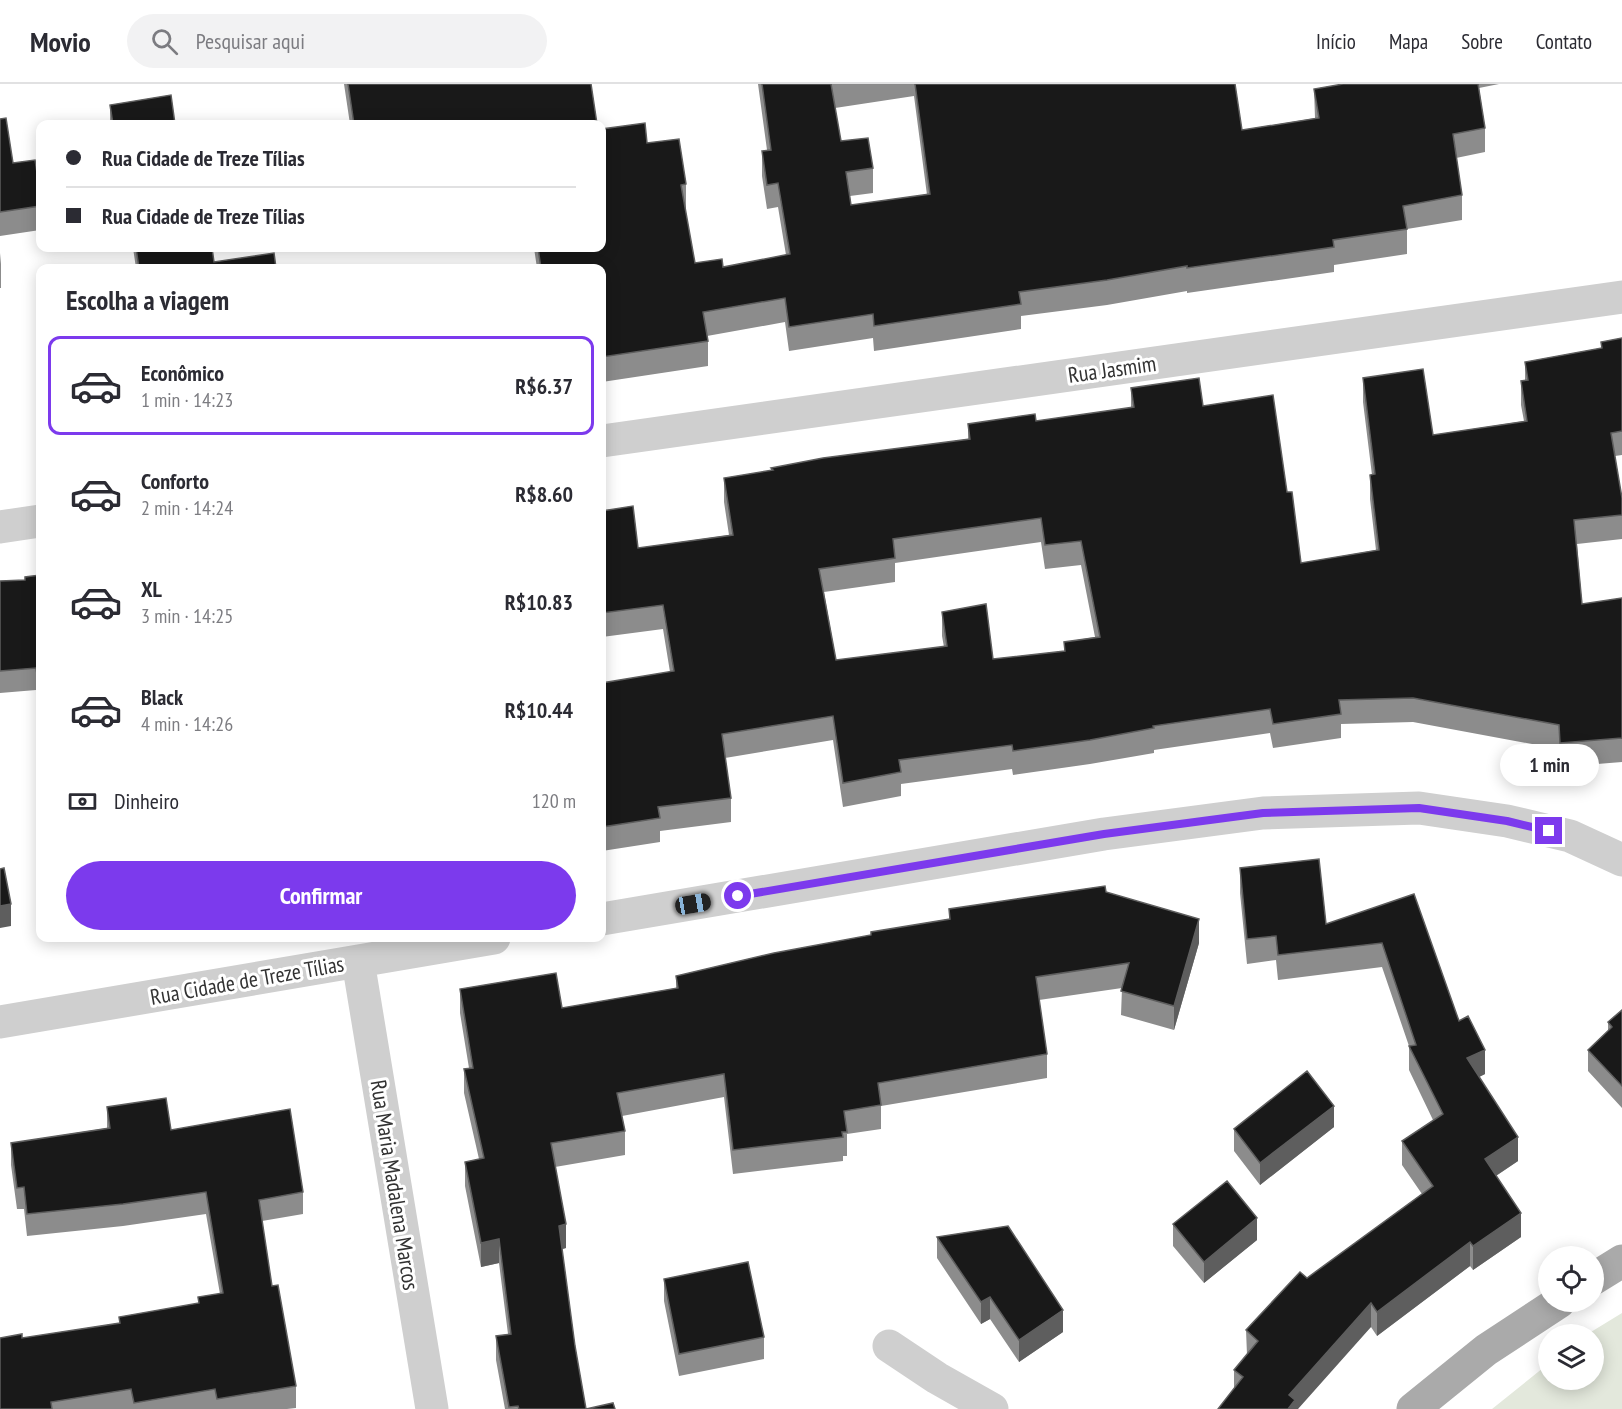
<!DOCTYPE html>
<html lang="pt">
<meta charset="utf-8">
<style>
body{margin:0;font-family:"PT Sans Narrow",sans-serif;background:#f2f2f3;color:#2b2b33;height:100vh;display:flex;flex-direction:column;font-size:22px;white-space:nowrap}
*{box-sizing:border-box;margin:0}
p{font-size:20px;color:#7c7c81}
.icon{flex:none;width:33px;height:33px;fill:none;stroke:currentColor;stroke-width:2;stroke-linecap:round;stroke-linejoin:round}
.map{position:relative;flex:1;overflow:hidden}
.drawer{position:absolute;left:36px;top:180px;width:570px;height:678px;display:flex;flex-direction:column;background:#fff;border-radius:12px;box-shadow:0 3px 15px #0003}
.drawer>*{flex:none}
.banner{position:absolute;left:36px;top:36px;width:570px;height:132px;border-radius:12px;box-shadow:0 3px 15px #0003;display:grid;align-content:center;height:132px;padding:0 30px;background:#fff}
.tools{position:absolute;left:1538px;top:1162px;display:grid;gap:12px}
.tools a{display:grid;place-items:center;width:66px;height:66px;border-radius:50%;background:#fff;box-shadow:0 3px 15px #0003;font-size:30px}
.end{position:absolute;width:27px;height:27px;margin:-14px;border:8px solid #7c3aed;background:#fff;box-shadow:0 0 0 3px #fff}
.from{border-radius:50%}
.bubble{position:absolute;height:42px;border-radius:21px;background:#fff;box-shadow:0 3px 15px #0003;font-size:20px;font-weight:600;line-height:42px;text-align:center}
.car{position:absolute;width:18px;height:36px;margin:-18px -9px;border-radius:8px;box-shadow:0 0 4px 2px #0007;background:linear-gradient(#222 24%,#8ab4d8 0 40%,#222 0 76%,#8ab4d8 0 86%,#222 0)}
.banner b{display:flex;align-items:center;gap:21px;height:57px;font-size:22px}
.banner b+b{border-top:2px solid #e1e1e2}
.banner i{width:15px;height:15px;background:#2b2b33}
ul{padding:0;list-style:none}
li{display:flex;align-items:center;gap:18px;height:99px;margin:0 12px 9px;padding:0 18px;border:3px solid transparent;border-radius:12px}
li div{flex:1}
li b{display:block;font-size:22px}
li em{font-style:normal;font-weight:600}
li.on{border-color:#7c3aed}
li>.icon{width:54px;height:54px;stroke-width:1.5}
h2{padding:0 30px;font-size:27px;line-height:72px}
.pay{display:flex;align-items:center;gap:15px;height:66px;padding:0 30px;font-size:22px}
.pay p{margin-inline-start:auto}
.button{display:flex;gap:12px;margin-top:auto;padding:12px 30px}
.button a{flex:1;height:69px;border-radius:36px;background:#7c3aed;color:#fff;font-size:24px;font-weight:600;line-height:69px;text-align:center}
header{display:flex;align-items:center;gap:36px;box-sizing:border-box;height:84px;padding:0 30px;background:#fff;border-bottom:2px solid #e1e1e2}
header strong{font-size:28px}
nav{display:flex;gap:33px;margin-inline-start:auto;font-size:21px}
.search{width:420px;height:54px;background:#f2f2f3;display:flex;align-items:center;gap:15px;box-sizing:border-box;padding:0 21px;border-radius:33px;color:#7c7c81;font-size:22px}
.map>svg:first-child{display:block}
</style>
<header>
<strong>Movio</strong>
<div class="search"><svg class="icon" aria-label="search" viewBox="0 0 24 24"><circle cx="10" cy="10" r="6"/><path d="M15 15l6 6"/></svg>Pesquisar aqui</div>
<nav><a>Início</a><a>Mapa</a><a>Sobre</a><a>Contato</a></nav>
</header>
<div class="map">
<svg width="1622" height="1325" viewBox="0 0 1622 1325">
<rect width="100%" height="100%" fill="#fff"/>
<path fill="#e3e8dc" d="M 1622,1229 L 1622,1325 L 1492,1325 L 1548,1280 L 1548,1296 L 1593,1296 L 1593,1251 L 1586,1251 Z"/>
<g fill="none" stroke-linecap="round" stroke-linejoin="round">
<path stroke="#cfcfcf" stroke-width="33" d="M 602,357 L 1622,213
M 0,443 L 40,437
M 602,835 L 1104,750 L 1263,729 L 1419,724 L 1507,737 L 1570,752 L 1622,776
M 358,877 L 432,1325
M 0,938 L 494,854
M 889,1262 L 937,1294 L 992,1325"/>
<path stroke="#aaa" stroke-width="33" d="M 1593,1195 L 1622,1177
M 1413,1325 L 1486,1266 L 1559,1218"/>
</g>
<path fill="#8c8c8c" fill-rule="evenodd" d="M 344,0 L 591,0 L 597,40 L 350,40 Z
M 758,0 L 1235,0 L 1242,46 L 1315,34 L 1314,5 L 1343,0 L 1499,0 L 1479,4 L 1485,44 L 1485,68 L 1456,74 L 1462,111 L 1462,136 L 1407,145 L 1407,170 L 1334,181 L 1334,188 L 1187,209 L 1187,207 L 1107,221 L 1021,232 L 1021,245 L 874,267 L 873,254 L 789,267 L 785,238 L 707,252 L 708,257 L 708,282 L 602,298 L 602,184 L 537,184 L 534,164 L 602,164 L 647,59 L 686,100 L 686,125 L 685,125 L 695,179 L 723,183 L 786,171 L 778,123 L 767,125 L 762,92 L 762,67 L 767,66 ZM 914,12 L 927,111 L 851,121 L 850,112 L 873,109 L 873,84 L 841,57 L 835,24 Z
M 110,21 L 113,40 L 110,40 Z
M 0,35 L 13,79 L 40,108 L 40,146 L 0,152 Z
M 133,164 L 212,164 L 214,178 L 276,184 L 136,184 Z
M 394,164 L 416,164 L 394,166 Z
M 0,169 L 1,180 L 1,204 L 0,204 Z
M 1622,254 L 1622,371 L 1615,372 L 1622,414 L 1622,455 L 1577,460 L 1582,520 L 1622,514 L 1622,679 L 1622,678 L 1560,683 L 1559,665 L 1413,638 L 1341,640 L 1341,654 L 1273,664 L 1270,649 L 1154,666 L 1154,669 L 1090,680 L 1013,691 L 1012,685 L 901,700 L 901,712 L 843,723 L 833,656 L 725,674 L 731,714 L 731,738 L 660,747 L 660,758 L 602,767 L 602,599 L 670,588 L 663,545 L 602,553 L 602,427 L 638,464 L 729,451 L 724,418 L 724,394 L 771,387 L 771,384 L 968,355 L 968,340 L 1036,337 L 1131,324 L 1131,304 L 1203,322 L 1287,408 L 1301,479 L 1376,466 L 1370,415 L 1370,391 L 1372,391 L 1363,318 L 1363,294 L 1433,351 L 1524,337 L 1521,321 L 1521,297 L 1525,296 L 1525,278 L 1601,264 L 1601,258 ZM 1041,458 L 1045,485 L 1081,481 L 1095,553 L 1064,558 L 1064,567 L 993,575 L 942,528 L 942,552 L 944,563 L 836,576 L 824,508 L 895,498 L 895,479 Z
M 40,491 L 40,619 L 38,619 L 36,606 L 0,609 L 0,497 L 25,496 Z
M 1240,784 L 1326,840 L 1414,810 L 1459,937 L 1485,990 L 1479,993 L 1518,1077 L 1496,1092 L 1521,1153 L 1473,1186 L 1470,1182 L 1377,1252 L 1371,1243 L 1234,1304 L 1234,1286 L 1247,1271 L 1246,1246 L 1307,1194 L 1422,1110 L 1402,1081 L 1402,1057 L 1433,1036 L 1409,986 L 1409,962 L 1382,883 L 1278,896 L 1276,876 L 1247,880 L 1240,809 Z
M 1106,808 L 1199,859 L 1174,946 L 1121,931 L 1122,904 L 1039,916 L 1047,970 L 1047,994 L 881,1022 L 881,1045 L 847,1050 L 847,1072 L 843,1072 L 843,1077 L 733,1090 L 724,1013 L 622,1032 L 625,1047 L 625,1071 L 555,1083 L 566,1164 L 562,1165 L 575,1262 L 586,1325 L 615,1325 L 505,1325 L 496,1276 L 496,1252 L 508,1250 L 499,1179 L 481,1183 L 465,1102 L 465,1078 L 479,1075 L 464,1009 L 464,985 L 469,984 L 460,929 L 460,905 L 562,924 L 676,904 L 676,892 L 871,852 L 871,848 L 949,835 L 949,825 Z
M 1622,926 L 1622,1024 L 1588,987 L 1588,966 L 1608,947 L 1608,938 Z
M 107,1023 L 171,1046 L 303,1108 L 303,1130 L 262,1137 L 272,1202 L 296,1302 L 296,1324 L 287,1325 L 0,1325 L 22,1254 L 119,1239 L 119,1233 L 198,1220 L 198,1213 L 220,1210 L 206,1130 L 123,1142 L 27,1152 L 24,1125 L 17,1125 L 11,1081 L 11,1059 L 107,1044 Z
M 1334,1043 L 1260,1101 L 1234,1067 L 1234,1045 Z
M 1173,1140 L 1257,1156 L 1204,1199 L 1173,1162 Z
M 937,1153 L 1063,1248 L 1019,1278 L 990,1235 L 981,1240 L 937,1174 Z
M 664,1195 L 764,1253 L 764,1275 L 679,1292 L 664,1217 Z"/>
<path fill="#5e5e5e" d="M 11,820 L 11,842 L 0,844 L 0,822 Z
M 1199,835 L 1199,859 L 1174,946 L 1174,922 Z
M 1485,966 L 1485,990 L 1467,999 L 1467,974 Z
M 1334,1022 L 1334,1043 L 1260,1101 L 1260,1079 Z
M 1518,1053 L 1518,1077 L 1485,1099 L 1485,1075 Z
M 1521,1129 L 1521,1153 L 1473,1186 L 1473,1162 Z
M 1257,1134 L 1257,1156 L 1204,1199 L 1204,1178 Z
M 566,1140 L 566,1164 L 559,1166 L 559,1142 Z
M 499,1155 L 499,1179 L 481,1183 L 481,1159 Z
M 1470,1158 L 1470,1182 L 1377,1252 L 1377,1228 Z
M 990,1213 L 990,1235 L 981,1240 L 981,1218 Z
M 1371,1219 L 1371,1243 L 1298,1325 L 1288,1325 L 1289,1311 Z
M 1063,1226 L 1063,1248 L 1019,1278 L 1019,1256 Z"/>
<path fill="#191919" stroke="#5e5e5e" stroke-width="1.5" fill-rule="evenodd" d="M 348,0 L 591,0 L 597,40 L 354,40 Z
M 762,0 L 832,0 L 831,0 L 841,57 L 868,54 L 873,84 L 846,88 L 851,121 L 930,110 L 915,0 L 1235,0 L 1242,46 L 1319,34 L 1314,5 L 1343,0 L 1478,0 L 1485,44 L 1453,50 L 1462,111 L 1403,122 L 1407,145 L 1333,156 L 1334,163 L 1187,184 L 1187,182 L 1107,196 L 1019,208 L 1021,220 L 874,242 L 873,230 L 789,243 L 785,214 L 703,228 L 708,257 L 602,273 L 602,184 L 541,184 L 538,164 L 602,164 L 602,45 L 645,39 L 647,59 L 679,55 L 686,100 L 681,101 L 695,179 L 722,175 L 723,183 L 790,170 L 778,99 L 767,101 L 762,67 L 771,66 Z
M 171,11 L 175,40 L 113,40 L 110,21 Z
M 6,34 L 13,79 L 35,76 L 40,108 L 40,122 L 0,128 L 0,35 Z
M 136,164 L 212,164 L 214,178 L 274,169 L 276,184 L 139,184 Z
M 1622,254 L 1622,347 L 1611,349 L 1622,414 L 1622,431 L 1574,436 L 1582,520 L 1622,514 L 1622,655 L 1622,654 L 1560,659 L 1559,641 L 1413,614 L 1339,616 L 1341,630 L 1273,640 L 1270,625 L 1153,642 L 1154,644 L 1090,656 L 1013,667 L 1012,661 L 899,676 L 901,688 L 843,699 L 833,632 L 722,650 L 731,714 L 658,723 L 660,734 L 602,743 L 602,599 L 674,587 L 663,521 L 602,529 L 602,427 L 633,422 L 638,464 L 733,451 L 724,394 L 773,386 L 771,384 L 823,374 L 970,355 L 968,340 L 1035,330 L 1036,337 L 1134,323 L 1131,304 L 1199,294 L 1203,322 L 1273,311 L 1287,408 L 1292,408 L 1301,479 L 1379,466 L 1370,391 L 1375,390 L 1363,294 L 1423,285 L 1433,351 L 1527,337 L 1521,297 L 1528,296 L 1525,278 L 1602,264 L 1601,258 ZM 1041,434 L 1045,461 L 1081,457 L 1100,553 L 1064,558 L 1065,567 L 993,575 L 986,520 L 942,528 L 947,562 L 836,576 L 819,485 L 895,474 L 893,455 Z
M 40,491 L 40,597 L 38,597 L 36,584 L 0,587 L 0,497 L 25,496 L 25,493 Z
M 1319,775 L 1326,840 L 1414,810 L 1459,937 L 1468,932 L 1485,966 L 1467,974 L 1518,1053 L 1485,1075 L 1521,1129 L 1473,1162 L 1470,1158 L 1377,1228 L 1371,1219 L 1289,1311 L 1295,1316 L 1288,1325 L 1218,1325 L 1243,1293 L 1234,1286 L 1258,1257 L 1246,1246 L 1300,1188 L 1307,1194 L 1433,1102 L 1402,1057 L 1443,1030 L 1409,962 L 1416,961 L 1382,859 L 1278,871 L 1276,852 L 1247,855 L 1240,784 Z
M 4,784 L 11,820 L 0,822 L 0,785 Z
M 1105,802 L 1106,808 L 1199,835 L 1174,922 L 1121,907 L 1129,879 L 1036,893 L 1047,970 L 878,999 L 881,1021 L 844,1027 L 847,1048 L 842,1048 L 843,1053 L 733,1066 L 724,990 L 617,1009 L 625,1047 L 551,1059 L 566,1140 L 559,1142 L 575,1262 L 586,1325 L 613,1319 L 615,1325 L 519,1325 L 518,1322 L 509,1323 L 496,1252 L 511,1250 L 499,1155 L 481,1159 L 465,1078 L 484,1074 L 464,985 L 473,984 L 460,905 L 556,889 L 562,924 L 678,904 L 676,892 L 774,869 L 871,851 L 871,848 L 950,835 L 949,825 Z
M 1622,926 L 1622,1002 L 1588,966 L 1612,943 L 1608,938 Z
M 1307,987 L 1334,1022 L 1260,1079 L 1234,1045 Z
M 166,1014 L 171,1046 L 290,1025 L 303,1108 L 259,1116 L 272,1202 L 278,1201 L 296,1302 L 217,1315 L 215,1305 L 134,1319 L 131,1305 L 51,1318 L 52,1325 L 0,1325 L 0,1254 L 22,1250 L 22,1254 L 120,1239 L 119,1233 L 199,1219 L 198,1213 L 223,1209 L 206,1108 L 123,1120 L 27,1130 L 24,1103 L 17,1104 L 11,1059 L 110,1044 L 107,1023 Z
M 1227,1097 L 1257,1134 L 1204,1178 L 1173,1140 Z
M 1008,1142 L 1063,1226 L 1019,1256 L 990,1213 L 981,1218 L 937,1153 Z
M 748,1178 L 764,1253 L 679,1270 L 664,1195 Z"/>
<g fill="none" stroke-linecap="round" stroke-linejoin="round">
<path stroke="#7c3aed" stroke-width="8" d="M 738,812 L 1104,750 L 1263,729 L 1419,724 L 1507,737 L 1549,747"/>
</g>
<g text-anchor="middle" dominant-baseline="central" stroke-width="6" stroke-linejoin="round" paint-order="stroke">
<g font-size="22" fill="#323232" stroke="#fff">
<text transform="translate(1112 285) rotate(-8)">Rua Jasmim</text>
<text transform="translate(247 896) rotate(-10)">Rua Cidade de Treze Tílias</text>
<text transform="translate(395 1101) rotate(81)">Rua Maria Madalena Marcos</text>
</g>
</g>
</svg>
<div class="tools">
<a><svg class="icon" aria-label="locate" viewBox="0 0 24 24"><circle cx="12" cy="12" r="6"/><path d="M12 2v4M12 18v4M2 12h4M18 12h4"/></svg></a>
<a><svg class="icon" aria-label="layers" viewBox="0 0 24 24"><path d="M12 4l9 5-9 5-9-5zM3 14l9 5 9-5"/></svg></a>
</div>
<i class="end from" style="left:738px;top:812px"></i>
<i class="end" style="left:1549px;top:747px"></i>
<div class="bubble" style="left:1500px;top:660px;width:99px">1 min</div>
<i class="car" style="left:693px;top:820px;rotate:80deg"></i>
<div class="banner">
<b><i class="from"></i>Rua Cidade de Treze Tílias</b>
<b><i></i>Rua Cidade de Treze Tílias</b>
</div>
<section class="drawer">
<h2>Escolha a viagem</h2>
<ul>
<li class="on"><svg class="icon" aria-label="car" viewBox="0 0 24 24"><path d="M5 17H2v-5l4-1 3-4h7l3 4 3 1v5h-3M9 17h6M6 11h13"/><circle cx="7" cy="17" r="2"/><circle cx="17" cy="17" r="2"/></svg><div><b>Econômico</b><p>1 min · 14:23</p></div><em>R$6.37</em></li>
<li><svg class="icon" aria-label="car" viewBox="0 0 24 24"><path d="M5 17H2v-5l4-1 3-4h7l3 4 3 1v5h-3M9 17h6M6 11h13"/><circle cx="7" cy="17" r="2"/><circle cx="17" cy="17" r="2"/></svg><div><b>Conforto</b><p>2 min · 14:24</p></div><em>R$8.60</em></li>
<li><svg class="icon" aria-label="car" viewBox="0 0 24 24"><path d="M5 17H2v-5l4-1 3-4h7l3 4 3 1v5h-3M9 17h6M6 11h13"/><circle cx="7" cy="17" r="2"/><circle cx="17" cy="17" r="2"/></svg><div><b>XL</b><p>3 min · 14:25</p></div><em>R$10.83</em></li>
<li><svg class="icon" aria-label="car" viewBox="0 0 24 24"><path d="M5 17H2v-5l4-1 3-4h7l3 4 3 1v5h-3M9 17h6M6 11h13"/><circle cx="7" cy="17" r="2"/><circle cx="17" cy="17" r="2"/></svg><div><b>Black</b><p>4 min · 14:26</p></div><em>R$10.44</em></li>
</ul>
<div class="pay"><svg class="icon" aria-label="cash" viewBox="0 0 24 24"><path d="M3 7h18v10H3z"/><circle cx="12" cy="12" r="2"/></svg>Dinheiro<p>120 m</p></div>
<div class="button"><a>Confirmar</a></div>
</section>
</div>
